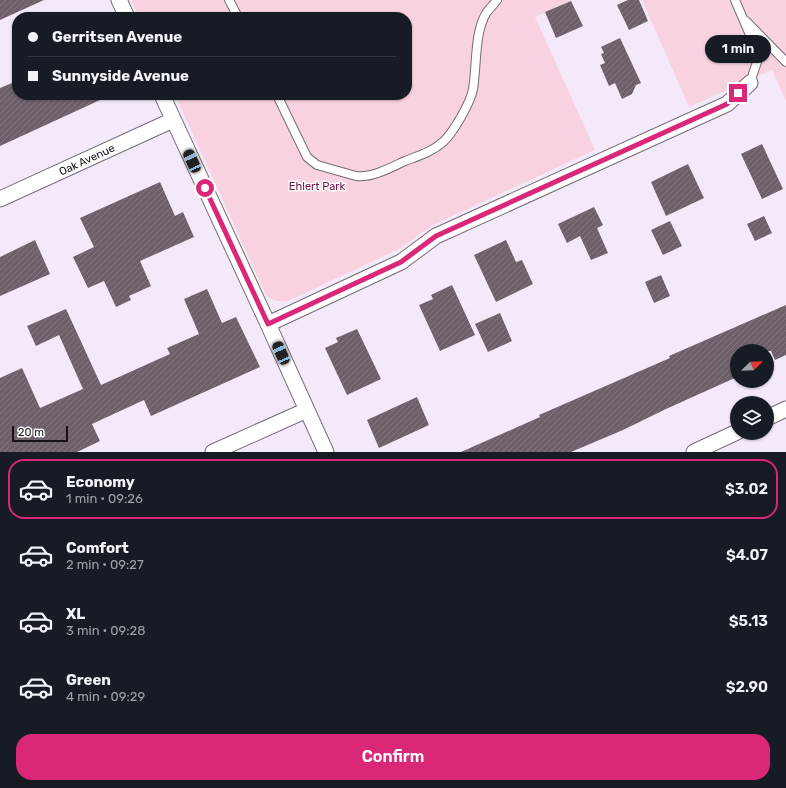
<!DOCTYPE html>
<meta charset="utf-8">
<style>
body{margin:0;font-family:Rubik,sans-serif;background:#20242c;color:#f1f3f6;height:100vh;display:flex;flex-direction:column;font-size:15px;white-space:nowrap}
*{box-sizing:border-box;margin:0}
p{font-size:13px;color:#9ea1a6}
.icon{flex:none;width:22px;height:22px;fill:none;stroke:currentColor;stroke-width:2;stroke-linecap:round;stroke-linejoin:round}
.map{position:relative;height:452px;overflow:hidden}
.details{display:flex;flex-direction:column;background:#171b24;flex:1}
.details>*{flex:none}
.hud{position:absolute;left:12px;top:12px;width:400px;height:88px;border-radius:16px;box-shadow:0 1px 3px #0004;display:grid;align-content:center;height:88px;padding:0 16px;background:#171b24}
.needle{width:26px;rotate:67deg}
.tools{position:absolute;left:730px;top:344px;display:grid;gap:8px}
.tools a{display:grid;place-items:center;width:44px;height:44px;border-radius:50%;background:#171b24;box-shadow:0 1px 3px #0004;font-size:20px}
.scale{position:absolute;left:12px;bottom:10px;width:56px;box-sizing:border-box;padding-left:4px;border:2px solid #161217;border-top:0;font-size:11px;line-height:14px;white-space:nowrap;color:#161217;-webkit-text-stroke:3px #fff;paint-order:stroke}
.end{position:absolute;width:18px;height:18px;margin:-9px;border:5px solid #db2777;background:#fff;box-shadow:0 0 0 2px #fff}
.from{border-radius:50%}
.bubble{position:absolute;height:28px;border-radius:14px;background:#171b24;box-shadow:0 1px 3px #0004;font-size:13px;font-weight:600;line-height:28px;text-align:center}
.car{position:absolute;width:12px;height:24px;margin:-12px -6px;border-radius:5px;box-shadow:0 0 3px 1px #0007;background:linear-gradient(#222 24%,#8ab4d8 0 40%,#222 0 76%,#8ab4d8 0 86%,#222 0)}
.hud b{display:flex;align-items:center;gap:14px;height:38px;font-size:15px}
.hud b+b{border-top:1px solid #363941}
.hud i{width:10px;height:10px;background:#f1f3f6}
ul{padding:7px 0 0;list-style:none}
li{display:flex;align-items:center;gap:12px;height:60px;margin:0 8px 6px;padding:0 8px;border:2px solid transparent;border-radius:16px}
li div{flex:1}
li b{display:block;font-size:15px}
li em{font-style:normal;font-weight:600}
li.current{border-color:#db2777}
li>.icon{width:36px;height:36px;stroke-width:1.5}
.action{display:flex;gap:8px;margin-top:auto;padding:8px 16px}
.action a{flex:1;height:46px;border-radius:16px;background:#db2777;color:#fff;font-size:16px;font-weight:600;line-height:46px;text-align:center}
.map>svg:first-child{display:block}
</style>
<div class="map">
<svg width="786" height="452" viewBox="0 0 786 452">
<defs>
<pattern id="building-hatch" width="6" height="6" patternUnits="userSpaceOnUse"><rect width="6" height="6" fill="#6e606b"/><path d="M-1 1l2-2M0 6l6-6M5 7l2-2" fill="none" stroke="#81767e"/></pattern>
</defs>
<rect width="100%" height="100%" fill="#f4e9f8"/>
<path fill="#f8d2e1" d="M 131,0 L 572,0 L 535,17 L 595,150 L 433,225 L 399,249 L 288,301 C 278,302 273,301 266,295 L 175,95 L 407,95 L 407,17 L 139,17 Z
M 642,0 L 786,0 L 786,101 L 772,70 L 689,107 Z"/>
<path fill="url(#building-hatch)" d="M 0,0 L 44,0 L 0,20 Z
M 628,0 L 639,0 L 648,21 L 629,30 L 617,5 Z
M 571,1 L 583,26 L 556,38 L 545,12 Z
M 620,38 L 641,83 L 636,85 L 632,94 L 622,99 L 615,83 L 609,86 L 600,65 L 605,63 L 601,54 L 604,53 L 601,47 Z
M 17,81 L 17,95 L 111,95 L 0,146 L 0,88 Z
M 762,144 L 783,189 L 762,199 L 741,154 Z
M 688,164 L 704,198 L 666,216 L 651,182 Z
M 160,182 L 175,216 L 183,212 L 194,237 L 140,261 L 151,286 L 129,296 L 131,300 L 116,307 L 104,281 L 88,288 L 73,257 L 94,247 L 80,218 Z
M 594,207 L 603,225 L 597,228 L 608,253 L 591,260 L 580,236 L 567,243 L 558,224 Z
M 764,216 L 772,233 L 755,241 L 747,224 Z
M 670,221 L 682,246 L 663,255 L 651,230 Z
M 35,240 L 50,274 L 0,296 L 0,257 Z
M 506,240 L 516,262 L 522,260 L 533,284 L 496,302 L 474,255 Z
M 661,275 L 670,296 L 654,303 L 645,282 Z
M 452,285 L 475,335 L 440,351 L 419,305 L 433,299 L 431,295 Z
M 207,289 L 222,323 L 236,317 L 260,367 L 151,416 L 144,400 L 92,424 L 100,441 L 77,452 L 0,452 L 0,378 L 22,368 L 40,408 L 83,389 L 59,335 L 36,346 L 27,326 L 66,309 L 101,385 L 170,354 L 167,348 L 199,334 L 184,299 Z
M 786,305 L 786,355 L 775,360 L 771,351 L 737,351 L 737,377 L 666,409 L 623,430 L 571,452 L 461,452 L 540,417 L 539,415 L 670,358 L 669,356 Z
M 500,313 L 512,341 L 488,352 L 475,324 Z
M 357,329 L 381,379 L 347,395 L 325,348 L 338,342 L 336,338 Z
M 417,397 L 429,425 L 379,448 L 367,420 Z"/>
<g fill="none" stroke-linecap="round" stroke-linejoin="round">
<defs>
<path id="lane" d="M 229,0 L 238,17
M 735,0 L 759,56 L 750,83
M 746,21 L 786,62
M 277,95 L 307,157 L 317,165 L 356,176 C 372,178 390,168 405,161 C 418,156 432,152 443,142 C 453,133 471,102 473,89 C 477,67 474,31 487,12 C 490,8 494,4 497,0"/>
<path id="street" d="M 119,0 L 127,17
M 162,95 L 268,324 L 326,452
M 0,199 L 173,120
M 268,324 L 401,262 L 436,236 L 727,104 L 750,83
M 767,418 L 786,409
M 213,452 L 307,410
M 694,452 L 737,432"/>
</defs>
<use href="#lane" stroke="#746b78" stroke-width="10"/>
<use href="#street" stroke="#746b78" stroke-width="17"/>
<use href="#lane" stroke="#fff" stroke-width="8"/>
<use href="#street" stroke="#fff" stroke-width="15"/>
</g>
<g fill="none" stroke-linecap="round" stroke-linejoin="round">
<path stroke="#db2777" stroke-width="5" d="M 205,188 L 268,324 L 401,262 L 436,236 L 727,104 L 738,93"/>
</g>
<g text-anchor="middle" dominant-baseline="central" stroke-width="3" stroke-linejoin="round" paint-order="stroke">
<g font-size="11" fill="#161217" stroke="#fff">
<text transform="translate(87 160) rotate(-25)">Oak Avenue</text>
</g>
<g font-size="11" fill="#6f1145" stroke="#fff">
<text x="317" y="186">Ehlert Park</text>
</g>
</g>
</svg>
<div class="tools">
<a><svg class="needle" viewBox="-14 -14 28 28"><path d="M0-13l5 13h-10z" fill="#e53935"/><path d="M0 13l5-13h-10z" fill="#9ea1a6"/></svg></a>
<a><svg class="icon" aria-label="layers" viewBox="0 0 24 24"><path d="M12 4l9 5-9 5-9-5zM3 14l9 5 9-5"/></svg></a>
</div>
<div class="scale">20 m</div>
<i class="end from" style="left:205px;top:188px"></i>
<i class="end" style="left:738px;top:93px"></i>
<div class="bubble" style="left:705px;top:35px;width:66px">1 min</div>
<i class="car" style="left:192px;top:161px;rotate:335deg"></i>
<i class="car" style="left:281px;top:353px;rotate:336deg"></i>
<div class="hud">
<b><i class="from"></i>Gerritsen Avenue</b>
<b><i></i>Sunnyside Avenue</b>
</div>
</div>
<section class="details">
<ul>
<li class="current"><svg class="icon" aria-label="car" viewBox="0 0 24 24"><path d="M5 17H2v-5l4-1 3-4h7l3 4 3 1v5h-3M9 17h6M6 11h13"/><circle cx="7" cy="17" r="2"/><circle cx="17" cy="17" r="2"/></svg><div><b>Economy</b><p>1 min · 09:26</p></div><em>$3.02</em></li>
<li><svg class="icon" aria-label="car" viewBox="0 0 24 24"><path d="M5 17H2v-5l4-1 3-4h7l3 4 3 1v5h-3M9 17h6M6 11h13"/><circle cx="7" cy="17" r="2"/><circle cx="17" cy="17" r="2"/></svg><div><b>Comfort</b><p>2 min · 09:27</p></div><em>$4.07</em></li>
<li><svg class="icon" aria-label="car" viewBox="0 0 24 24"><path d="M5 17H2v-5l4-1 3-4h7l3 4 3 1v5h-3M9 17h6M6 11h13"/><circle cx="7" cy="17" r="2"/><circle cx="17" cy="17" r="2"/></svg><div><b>XL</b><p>3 min · 09:28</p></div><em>$5.13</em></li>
<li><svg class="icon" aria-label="car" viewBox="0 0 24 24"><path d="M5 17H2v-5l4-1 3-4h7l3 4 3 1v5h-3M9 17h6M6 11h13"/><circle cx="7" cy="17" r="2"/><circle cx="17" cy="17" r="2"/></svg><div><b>Green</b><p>4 min · 09:29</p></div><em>$2.90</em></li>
</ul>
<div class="action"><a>Confirm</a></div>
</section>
